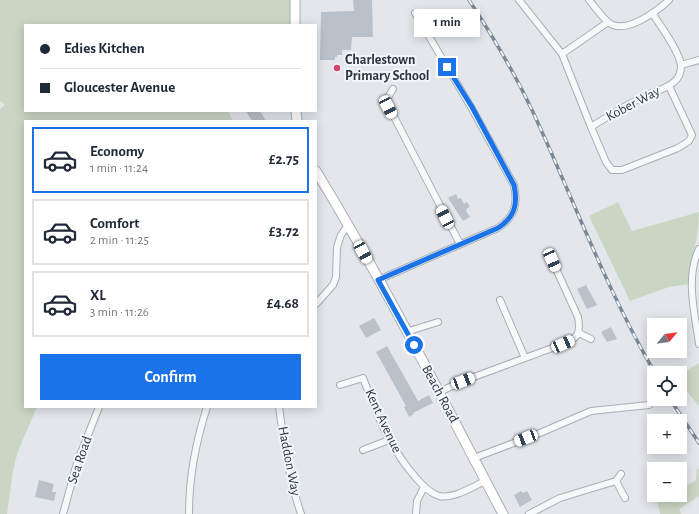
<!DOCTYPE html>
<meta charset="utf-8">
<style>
body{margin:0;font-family:"Alegreya Sans",sans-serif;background:#f2f2f3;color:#1f2937;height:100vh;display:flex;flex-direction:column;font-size:15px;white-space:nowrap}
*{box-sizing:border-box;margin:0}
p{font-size:13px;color:#747a83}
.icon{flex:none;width:22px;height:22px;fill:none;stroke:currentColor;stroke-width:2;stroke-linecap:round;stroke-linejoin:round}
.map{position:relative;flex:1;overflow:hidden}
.side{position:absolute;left:24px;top:120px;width:293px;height:288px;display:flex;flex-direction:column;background:#fff;border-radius:0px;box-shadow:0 2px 10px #0003}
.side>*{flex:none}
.top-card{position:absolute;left:24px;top:24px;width:293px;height:88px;border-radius:0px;box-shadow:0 2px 10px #0003;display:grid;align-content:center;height:88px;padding:0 16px;background:#fff}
.needle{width:26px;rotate:61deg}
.controls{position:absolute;left:647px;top:318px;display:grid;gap:8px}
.controls a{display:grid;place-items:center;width:40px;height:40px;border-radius:0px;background:#fff;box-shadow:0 2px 10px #0003;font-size:20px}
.end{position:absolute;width:18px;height:18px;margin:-9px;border:5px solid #1a73e8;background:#fff;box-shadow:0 0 0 2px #fff}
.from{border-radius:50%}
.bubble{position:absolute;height:28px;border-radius:0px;background:#fff;box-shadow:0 2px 10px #0003;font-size:13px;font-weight:700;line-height:28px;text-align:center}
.car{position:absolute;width:12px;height:24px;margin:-12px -6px;border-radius:5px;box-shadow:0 0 3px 1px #0007;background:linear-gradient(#fff 24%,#345 0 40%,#fff 0 76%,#345 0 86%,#fff 0)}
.top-card b{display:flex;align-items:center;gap:14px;height:38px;font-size:15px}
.top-card b+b{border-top:1px solid #e0e1e3}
.top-card i{width:10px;height:10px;background:#1f2937}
ul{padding:7px 0 0;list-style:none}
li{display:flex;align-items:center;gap:12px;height:66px;margin:0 8px 6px;padding:0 8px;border:2px solid #e0e1e3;border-radius:0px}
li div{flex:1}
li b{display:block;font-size:15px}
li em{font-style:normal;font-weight:700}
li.active{border-color:#1a73e8}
li>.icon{width:36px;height:36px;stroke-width:1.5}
.cta{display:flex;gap:8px;margin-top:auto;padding:8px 16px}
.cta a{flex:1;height:46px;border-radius:0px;background:#1a73e8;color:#fff;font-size:16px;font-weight:700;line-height:46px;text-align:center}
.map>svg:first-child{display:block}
</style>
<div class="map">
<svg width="699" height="514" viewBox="0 0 699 514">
<rect width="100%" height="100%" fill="#e3e7eb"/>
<path fill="#cad6c4" d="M 0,0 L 290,0 L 290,25 L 25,25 L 25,111 L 228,111 L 233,121 L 25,121 L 25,407 L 37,407 L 18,451 L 13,471 L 7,514 L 0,514 L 0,109 L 5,105 L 0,101 Z
M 618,202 L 632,231 L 699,212 C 699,237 691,260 689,284 L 669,287 L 630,301 L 589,216 Z
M 699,363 L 699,406 L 680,383 L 680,374 Z
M 697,468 L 699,470 L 699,496 L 679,509 L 681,514 L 660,514 L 656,495 L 680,495 L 680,490 L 696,480 Z"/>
<path fill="#bac1c9" d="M 353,0 L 372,0 L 373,37 L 352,37 L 351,50 L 342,50 L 342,55 L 337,55 L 337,57 L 335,57 L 335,60 L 320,60 L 321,12 L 354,11 Z
M 246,111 L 260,111 L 266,121 L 252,121 Z
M 456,194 L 458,199 L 461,198 L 464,204 L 467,202 L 470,207 L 467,208 L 466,211 L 470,217 L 463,221 L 448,198 Z
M 586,285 L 597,305 L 587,309 L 577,289 Z
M 374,318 L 381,330 L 366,338 L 359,326 Z
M 611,327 L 617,339 L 607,342 L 601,332 Z
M 387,346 L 418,401 L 429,395 L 433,403 L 413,413 L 414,414 L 409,417 L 404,407 L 406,406 L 376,352 Z
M 39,480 L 54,484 L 52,492 L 56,492 L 54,501 L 35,497 Z
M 521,491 L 523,493 L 527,491 L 532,500 L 520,507 L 514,495 Z"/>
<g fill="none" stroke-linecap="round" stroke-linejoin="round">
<defs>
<path id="street" d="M 519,0 L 562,54 L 591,127 C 607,117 624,106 641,98 C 651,92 665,90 674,82 C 679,78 681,72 681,66 C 680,52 660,25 652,13
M 589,0 C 595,7 601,16 608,22 C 624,36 656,12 669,0
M 562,54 L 608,22
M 681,65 L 699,60
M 393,89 L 387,99 L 389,107 L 460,244
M 591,127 L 606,162 L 612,170 L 622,170 L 678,148 L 689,141 L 692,135 L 669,86
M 378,280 L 498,228 C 515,217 518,204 514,185 L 471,107 L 415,13
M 500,300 L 525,358
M 316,304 L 333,285 L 336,277 L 337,247 L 341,235 L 348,225
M 406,332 L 438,322
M 579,333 L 591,339
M 699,344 C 695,314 685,278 699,249
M 340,385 L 363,378 C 378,416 389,448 417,479 C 423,486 430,493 439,496 C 454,499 472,487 485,481
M 439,392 L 463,381 L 563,344 C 578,338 581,334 578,317 L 552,260
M 279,407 C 284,443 289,479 301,514
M 363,450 L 389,440
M 474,458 L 540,433 L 591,411 L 649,405
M 616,481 L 625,498
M 616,481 L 621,474
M 63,514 L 77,463 L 99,407
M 189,514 C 189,478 196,441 207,407
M 416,514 L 417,501 L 424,487
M 529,514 L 560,498 L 616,481"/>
<path id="secondary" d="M 295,25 L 295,0
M 296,111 L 297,121
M 316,171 C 384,282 442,399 503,514"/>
</defs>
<use href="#street" stroke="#a8aeb6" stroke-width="8"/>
<use href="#secondary" stroke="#a8aeb6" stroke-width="11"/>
<use href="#street" stroke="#f6f8f9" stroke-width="6"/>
<use href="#secondary" stroke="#fff" stroke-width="9"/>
<defs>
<path id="rail" d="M 469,0 C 492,35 514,72 532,110 C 573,198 606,289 655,373
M 670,399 L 699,443"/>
</defs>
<use href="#rail" stroke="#7c8895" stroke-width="3.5"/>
<use href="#rail" stroke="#f3f6f9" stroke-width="2" stroke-dasharray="6" stroke-linecap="butt"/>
</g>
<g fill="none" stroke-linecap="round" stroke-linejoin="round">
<path stroke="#1a73e8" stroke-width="5" d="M 414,345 L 378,280 L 498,228 C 515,217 518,204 514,185 L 472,107 L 447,67"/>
</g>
<circle fill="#d14769" stroke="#f3f6f9" stroke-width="1.5" cx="337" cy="68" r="4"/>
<g text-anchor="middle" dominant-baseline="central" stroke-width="4" stroke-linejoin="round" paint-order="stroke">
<g font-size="14" font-weight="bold" fill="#2a3644" stroke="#f3f6f9" text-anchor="start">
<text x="345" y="60">Charlestown<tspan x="345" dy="16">Primary School</tspan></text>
</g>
<g font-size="14" fill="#2a3644" stroke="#f3f6f9">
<text transform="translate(633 104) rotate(-28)">Kober Way</text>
<text transform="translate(440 394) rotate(62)">Beach Road</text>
<text transform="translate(383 421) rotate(65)">Kent Avenue</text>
<text transform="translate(80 460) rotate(-71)">Sea Road</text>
<text transform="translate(289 461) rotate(79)">Haddon Way</text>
</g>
</g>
</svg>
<div class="controls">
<a><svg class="needle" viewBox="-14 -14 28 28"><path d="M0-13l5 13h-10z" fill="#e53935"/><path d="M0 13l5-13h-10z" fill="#747a83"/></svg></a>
<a><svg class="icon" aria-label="locate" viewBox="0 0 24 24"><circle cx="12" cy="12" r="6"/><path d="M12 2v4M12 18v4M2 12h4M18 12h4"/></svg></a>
<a>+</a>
<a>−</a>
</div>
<i class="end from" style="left:414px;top:345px"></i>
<i class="end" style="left:447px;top:67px"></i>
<div class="bubble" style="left:414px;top:9px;width:66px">1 min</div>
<i class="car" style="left:388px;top:107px;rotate:153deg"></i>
<i class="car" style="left:445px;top:217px;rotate:333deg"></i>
<i class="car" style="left:363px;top:252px;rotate:151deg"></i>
<i class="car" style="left:552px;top:260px;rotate:156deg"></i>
<i class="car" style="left:563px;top:344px;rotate:66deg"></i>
<i class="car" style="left:463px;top:381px;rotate:69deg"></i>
<i class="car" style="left:526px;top:438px;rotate:249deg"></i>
<div class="top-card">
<b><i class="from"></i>Edies Kitchen</b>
<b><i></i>Gloucester Avenue</b>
</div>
<section class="side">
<ul>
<li class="active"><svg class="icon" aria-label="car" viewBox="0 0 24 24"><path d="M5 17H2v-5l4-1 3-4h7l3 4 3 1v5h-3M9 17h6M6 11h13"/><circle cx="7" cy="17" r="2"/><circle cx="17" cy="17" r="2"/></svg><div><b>Economy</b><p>1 min · 11:24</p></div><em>£2.75</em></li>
<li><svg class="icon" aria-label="car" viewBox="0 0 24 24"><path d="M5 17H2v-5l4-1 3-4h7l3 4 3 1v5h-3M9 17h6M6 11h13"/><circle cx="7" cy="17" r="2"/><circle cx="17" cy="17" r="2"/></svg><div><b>Comfort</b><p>2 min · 11:25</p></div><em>£3.72</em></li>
<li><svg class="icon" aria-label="car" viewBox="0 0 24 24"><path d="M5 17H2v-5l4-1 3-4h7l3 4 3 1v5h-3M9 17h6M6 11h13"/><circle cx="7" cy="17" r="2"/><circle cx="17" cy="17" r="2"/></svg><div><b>XL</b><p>3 min · 11:26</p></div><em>£4.68</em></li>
</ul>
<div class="cta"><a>Confirm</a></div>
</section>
</div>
